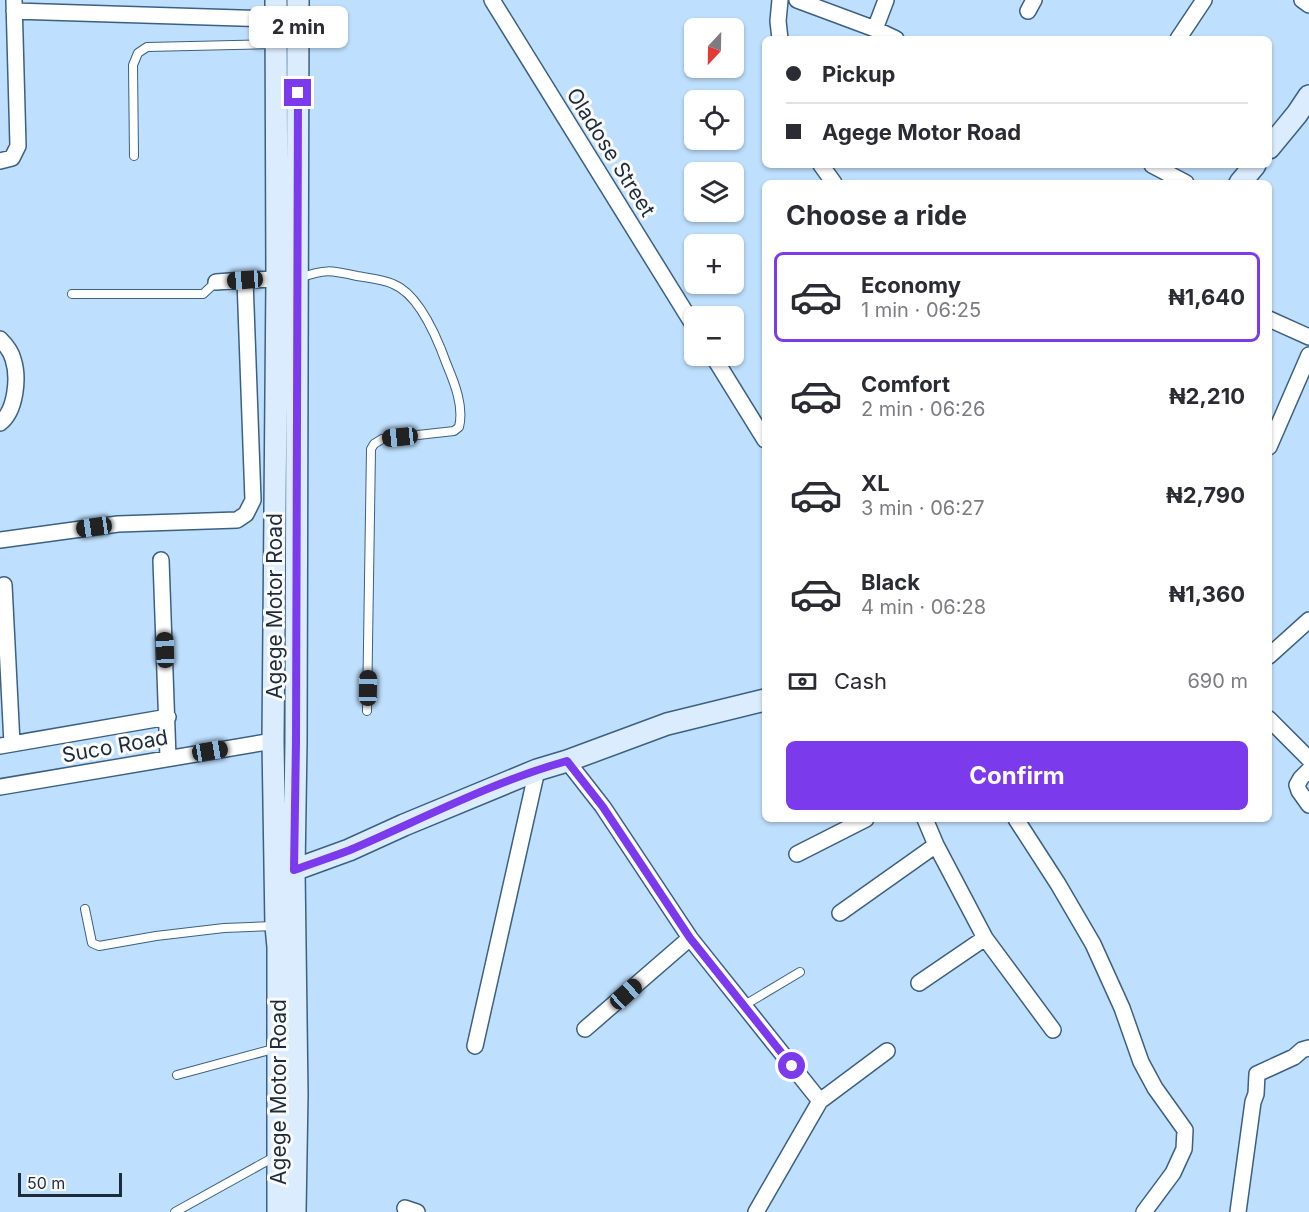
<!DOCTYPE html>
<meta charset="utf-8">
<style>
body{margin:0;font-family:Inter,sans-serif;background:#f7f7f7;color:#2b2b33;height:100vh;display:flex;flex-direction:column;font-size:22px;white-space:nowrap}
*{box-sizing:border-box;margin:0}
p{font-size:20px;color:#7c7c81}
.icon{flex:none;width:33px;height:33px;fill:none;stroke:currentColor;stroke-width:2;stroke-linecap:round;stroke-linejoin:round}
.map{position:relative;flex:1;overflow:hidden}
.panel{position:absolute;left:762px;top:180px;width:510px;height:642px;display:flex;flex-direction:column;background:#fff;border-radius:9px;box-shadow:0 2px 4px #0004}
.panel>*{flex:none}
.top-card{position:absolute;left:762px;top:36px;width:510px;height:132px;border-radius:9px;box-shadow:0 2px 4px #0004;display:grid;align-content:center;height:132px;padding:0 24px;background:#fff}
.needle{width:39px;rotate:202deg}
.buttons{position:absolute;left:684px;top:18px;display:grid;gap:12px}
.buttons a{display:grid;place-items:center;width:60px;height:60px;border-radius:9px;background:#fff;box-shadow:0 2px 4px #0004;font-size:30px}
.scale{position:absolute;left:18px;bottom:15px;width:104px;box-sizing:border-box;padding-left:6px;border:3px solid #1c2c3b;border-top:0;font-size:16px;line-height:21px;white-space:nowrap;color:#1c2c3b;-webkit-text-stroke:4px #fbfbfb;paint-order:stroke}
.end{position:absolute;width:27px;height:27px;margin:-14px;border:8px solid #7c3aed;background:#fff;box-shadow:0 0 0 3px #fff}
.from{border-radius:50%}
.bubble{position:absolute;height:42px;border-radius:9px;background:#fff;box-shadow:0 2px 4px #0004;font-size:20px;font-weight:700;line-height:42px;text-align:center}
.car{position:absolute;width:18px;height:36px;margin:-18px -9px;border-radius:8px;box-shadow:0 0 4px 2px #0007;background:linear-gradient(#222 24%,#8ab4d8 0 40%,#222 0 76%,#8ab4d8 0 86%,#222 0)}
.top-card b{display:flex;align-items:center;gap:21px;height:57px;font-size:22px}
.top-card b+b{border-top:2px solid #e1e1e2}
.top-card i{width:15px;height:15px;background:#2b2b33}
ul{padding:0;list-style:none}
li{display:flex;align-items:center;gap:18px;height:90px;margin:0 12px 9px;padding:0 12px;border:3px solid transparent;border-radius:9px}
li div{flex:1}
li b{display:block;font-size:22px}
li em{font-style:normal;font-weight:700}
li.on{border-color:#7c3aed}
li>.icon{width:54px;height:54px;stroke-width:1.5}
h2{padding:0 24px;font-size:27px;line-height:72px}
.pay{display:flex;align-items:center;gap:15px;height:66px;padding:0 24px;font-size:22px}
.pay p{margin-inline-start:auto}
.action{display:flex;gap:12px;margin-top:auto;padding:12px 24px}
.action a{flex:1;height:69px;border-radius:9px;background:#7c3aed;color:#fff;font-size:24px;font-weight:700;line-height:69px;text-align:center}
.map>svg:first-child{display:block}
</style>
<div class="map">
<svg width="1309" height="1212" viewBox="0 0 1309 1212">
<rect width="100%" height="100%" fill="#bedffe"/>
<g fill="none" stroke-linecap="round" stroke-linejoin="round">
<defs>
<path id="lane" d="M 134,156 L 133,65 L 138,53 L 147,47 L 275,44
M 299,278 C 325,269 330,270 357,276 C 368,278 382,279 393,284 C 419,294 438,340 447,365 C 455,384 464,407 459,427 L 454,431 L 382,439 L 374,444 L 371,449 L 367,711
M 72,294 L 203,294 L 216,282
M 85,909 L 92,943 L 99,946 L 156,936 L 224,928 L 274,926
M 743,1006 L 800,972
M 177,1075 L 277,1048
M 175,1212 L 276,1156"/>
<path id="street" d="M 492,0 L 694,326
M 780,0 L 778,21 L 780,39
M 797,0 L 875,29 L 896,39
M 1302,0 L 1309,5
M 14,11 L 276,19
M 1028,11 L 1034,0
M 875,29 L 886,0
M 1178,39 L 1204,0
M 0,161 L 12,158 L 18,146 L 14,0
M 821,165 L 834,183
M 1152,165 L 1186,183
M 216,282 L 245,280 L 285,279
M 1269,319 L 1309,337
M 0,339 C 6,345 11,351 13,359 C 19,377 16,411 0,423
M 713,356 L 765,440
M 1269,447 L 1309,355
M 0,540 L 118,524 L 237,520 L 246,514 L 253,500 L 245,280
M 161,560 L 168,758
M 4,585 L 12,744
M 1269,656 L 1309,620
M 1269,719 L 1309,759
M 0,746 L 168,717
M 567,761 L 603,807 L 690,938 L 820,1101
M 1309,770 L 1301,778 L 1297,785 L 1299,791 L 1309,805
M 0,787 L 273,741
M 925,819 L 936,845 L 985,938 L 1053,1030
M 1016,819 L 1058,884 L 1093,944 L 1122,1008 L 1141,1062 L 1155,1088 L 1185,1130 L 1184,1149 L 1173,1173 L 1144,1212
M 797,854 L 866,819
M 840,913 L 936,845
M 919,983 L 985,938
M 585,1029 L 690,938
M 475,1046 L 537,770
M 405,1208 L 417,1212
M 756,1212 L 820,1101 L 887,1051
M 1238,1212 L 1253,1102 L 1256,1094 L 1257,1074 L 1294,1057 L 1302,1050 L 1309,1048"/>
<path id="secondary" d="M 276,0 L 277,279 L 273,741 L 276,926 L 278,947 L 278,1212
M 1269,148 L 1297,114 L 1309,96
M 1240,183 L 1255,165
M 294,870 L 349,850 L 404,825 L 537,770 L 567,761 L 667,724 L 765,700
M 295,1212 L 297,1094 L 294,870 L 296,742 L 298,0"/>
</defs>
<use href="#lane" stroke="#3b6082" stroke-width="10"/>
<use href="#street" stroke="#3b6082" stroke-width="18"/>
<use href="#secondary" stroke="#3b6082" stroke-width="24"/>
<use href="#lane" stroke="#fff" stroke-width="8"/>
<use href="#street" stroke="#fff" stroke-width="15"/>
<use href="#secondary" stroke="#daecfd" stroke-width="21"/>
</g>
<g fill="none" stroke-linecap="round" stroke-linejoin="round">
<path stroke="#7c3aed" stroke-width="8" d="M 298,93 L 296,742 L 294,870 C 313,863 332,857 350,850 C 422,819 492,782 567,761 L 603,807 L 690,938 L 792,1066"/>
</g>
<g text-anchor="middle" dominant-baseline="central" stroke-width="6" stroke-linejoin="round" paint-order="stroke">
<g font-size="21" fill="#1c2c3b" stroke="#fbfbfb">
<text transform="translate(611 152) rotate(58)">Oladose Street</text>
<text transform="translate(274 606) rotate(-90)">Agege Motor Road</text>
<text transform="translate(115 746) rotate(-10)">Suco Road</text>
<text transform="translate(278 1092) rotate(-90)">Agege Motor Road</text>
</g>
</g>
</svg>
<div class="buttons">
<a><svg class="needle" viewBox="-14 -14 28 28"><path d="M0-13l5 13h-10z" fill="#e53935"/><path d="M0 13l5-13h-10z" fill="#7c7c81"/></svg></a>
<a><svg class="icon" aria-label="locate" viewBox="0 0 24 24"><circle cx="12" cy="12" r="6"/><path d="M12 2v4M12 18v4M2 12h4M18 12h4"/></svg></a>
<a><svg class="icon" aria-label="layers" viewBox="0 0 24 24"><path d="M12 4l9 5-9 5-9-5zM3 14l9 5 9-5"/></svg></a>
<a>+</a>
<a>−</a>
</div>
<div class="scale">50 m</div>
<i class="end from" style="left:792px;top:1066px"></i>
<i class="end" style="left:298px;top:93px"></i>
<div class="bubble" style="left:249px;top:6px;width:99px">2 min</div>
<i class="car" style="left:245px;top:280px;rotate:266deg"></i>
<i class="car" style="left:400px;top:437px;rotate:264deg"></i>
<i class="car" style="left:94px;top:527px;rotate:262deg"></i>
<i class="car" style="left:165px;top:650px;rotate:358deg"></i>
<i class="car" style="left:368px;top:688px;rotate:1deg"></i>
<i class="car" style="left:210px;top:751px;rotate:81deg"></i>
<i class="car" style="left:626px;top:994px;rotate:48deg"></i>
<div class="top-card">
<b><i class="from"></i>Pickup</b>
<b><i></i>Agege Motor Road</b>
</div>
<section class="panel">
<h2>Choose a ride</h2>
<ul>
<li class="on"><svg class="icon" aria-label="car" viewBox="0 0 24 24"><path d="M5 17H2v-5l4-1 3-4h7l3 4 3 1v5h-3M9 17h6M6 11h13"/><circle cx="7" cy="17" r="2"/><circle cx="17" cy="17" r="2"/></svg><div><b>Economy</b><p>1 min · 06:25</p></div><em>₦1,640</em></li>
<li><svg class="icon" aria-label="car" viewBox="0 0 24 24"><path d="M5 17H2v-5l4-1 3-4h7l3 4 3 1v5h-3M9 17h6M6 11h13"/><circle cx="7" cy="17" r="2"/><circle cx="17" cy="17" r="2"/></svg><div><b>Comfort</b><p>2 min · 06:26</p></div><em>₦2,210</em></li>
<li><svg class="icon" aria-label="car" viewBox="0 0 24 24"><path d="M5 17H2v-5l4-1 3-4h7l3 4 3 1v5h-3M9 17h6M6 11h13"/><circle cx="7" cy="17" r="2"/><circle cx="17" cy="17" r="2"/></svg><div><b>XL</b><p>3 min · 06:27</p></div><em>₦2,790</em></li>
<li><svg class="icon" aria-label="car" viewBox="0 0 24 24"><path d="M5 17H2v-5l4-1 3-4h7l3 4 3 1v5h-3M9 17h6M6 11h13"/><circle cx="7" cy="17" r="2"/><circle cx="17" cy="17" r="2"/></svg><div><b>Black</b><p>4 min · 06:28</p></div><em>₦1,360</em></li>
</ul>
<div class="pay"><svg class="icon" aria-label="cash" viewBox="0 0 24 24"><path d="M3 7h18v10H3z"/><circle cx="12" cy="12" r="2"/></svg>Cash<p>690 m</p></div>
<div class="action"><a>Confirm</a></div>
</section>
</div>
